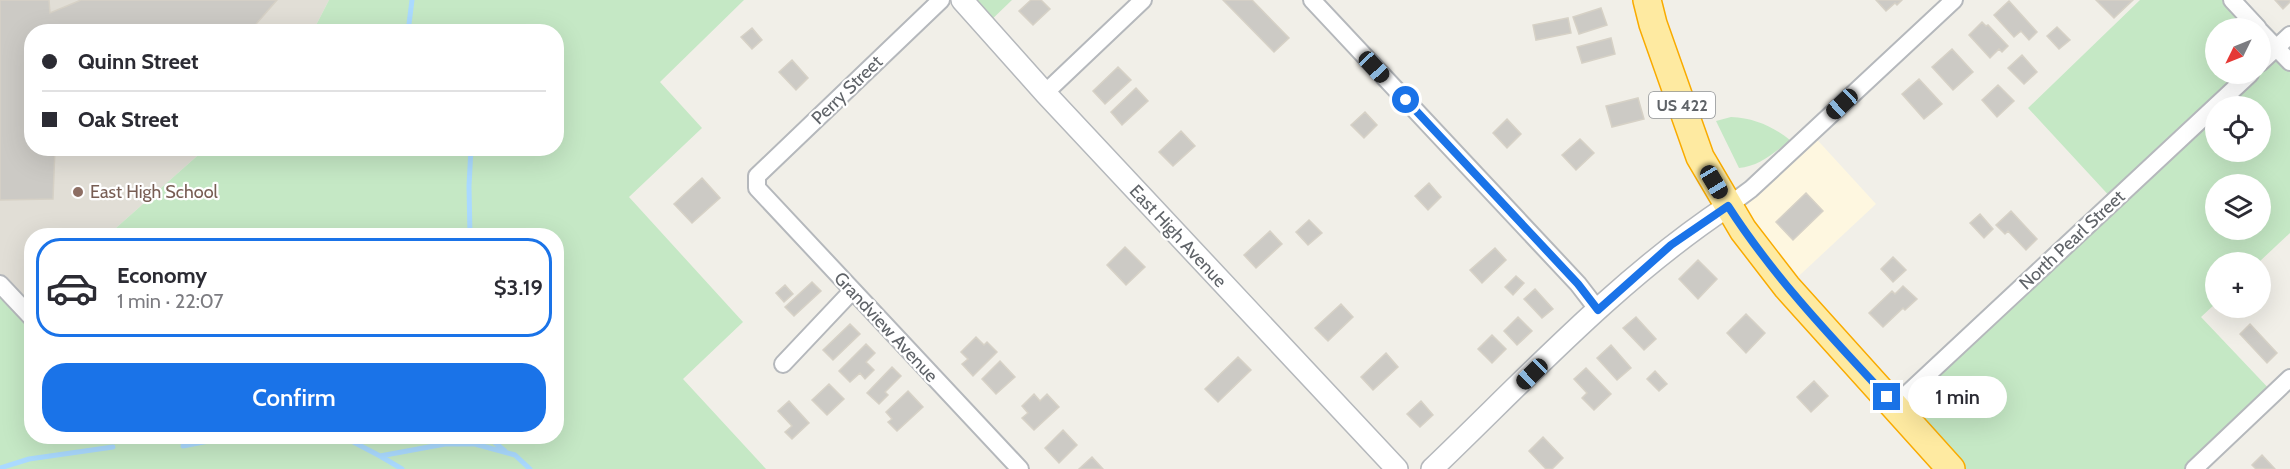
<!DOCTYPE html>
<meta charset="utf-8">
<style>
body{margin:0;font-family:Cabin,sans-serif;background:#f7f7f7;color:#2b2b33;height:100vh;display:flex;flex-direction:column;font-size:22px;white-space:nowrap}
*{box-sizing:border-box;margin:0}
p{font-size:20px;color:#7c7c81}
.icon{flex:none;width:33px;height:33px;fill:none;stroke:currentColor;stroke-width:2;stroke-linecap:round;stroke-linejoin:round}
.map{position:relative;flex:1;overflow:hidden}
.panel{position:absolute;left:24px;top:228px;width:540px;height:216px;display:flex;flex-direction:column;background:#fff;border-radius:24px;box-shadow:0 6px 24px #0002}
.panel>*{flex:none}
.guide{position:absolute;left:24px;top:24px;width:540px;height:132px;border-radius:24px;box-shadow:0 6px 24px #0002;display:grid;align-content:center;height:132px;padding:0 18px;background:#fff}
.needle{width:39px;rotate:227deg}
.tools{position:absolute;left:2205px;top:18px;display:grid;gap:12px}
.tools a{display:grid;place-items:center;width:66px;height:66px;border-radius:50%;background:#fff;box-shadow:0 6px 24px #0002;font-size:30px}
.end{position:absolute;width:27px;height:27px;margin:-14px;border:8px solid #1a73e8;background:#fff;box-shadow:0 0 0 3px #fff}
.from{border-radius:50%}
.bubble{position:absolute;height:42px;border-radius:21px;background:#fff;box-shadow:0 6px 24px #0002;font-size:20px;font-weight:600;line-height:42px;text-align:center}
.car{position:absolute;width:18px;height:36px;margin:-18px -9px;border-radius:8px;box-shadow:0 0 4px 2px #0007;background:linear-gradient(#222 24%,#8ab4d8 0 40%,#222 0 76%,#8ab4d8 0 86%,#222 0)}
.guide b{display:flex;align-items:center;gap:21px;height:57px;font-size:22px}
.guide b+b{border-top:2px solid #e1e1e2}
.guide i{width:15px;height:15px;background:#2b2b33}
ul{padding:10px 0 0;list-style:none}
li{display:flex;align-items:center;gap:18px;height:99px;margin:0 12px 9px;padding:0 6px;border:3px solid transparent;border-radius:24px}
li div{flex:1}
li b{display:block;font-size:22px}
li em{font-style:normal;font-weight:600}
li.active{border-color:#1a73e8}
li>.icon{width:54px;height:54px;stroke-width:1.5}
.primary-button{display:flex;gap:12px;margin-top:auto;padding:12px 18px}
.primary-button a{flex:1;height:69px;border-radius:24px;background:#1a73e8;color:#fff;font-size:24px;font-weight:600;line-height:69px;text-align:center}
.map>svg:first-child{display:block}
</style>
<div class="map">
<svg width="2290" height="469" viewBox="0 0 2290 469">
<rect width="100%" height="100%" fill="#f1efe8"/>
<path fill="#fef7e0" d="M 1811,133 L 1876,204 L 1787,287 L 1728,206 Z"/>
<path fill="#e1ded6" d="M 0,0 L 329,0 L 313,31 L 32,32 L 32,148 L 205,149 L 108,235 L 32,236 L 31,304 L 24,310 L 0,284 Z"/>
<path fill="#c5e8c5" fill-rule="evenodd" d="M 329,0 L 744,0 L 660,82 L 702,128 L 629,197 L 743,322 L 683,379 L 766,469 L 0,469 L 0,284 L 24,310 L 31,304 L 32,436 L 556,436 L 556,236 L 108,235 L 205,149 L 556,148 L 556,32 L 313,31 Z
M 962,0 L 1012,0 L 985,26 Z
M 2140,0 L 2232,0 L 2258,28 L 2216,28 L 2216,74 L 2260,74 L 2261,31 L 2290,62 L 2290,233 L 2259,262 L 2216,262 L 2215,304 L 2201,317 L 2274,394 L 2194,469 L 1951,469 L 1894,406 L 2114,201 L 2028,108 ZM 2216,106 L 2260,106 L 2260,152 L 2216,152 ZM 2216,184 L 2260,184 L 2260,230 L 2216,230 Z
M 1731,117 C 1754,118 1772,126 1790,140 C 1776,152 1758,167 1739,168 L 1716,121 Z"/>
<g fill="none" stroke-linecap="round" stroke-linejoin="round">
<path stroke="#aadaff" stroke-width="5" d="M 408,32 L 412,0
M 470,236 L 469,186 L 471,148
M 342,436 L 380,456 L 445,444 L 475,444 L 515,455 L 530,469
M 487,436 L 505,451
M 183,446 L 234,436
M 380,456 L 402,469
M 0,468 L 29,459 L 113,447"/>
</g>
<path fill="#cccac5" stroke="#d6d1c6" stroke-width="1.5" d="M 0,0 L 49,0 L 50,13 L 81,0 L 277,0 L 249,32 L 32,32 L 32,148 L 55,148 L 53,199 L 0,200 Z
M 1031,0 L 1041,0 L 1050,9 L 1033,25 L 1019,11 Z
M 1223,0 L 1252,0 L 1289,38 L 1274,52 Z
M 1876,0 L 1902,0 L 1897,5 L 1895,3 L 1886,11 Z
M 2096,0 L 2133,0 L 2114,18 Z
M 2275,0 L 2290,0 L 2290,2 L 2283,9 Z
M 2009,1 L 2037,32 L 2029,40 L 2021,31 L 2014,37 L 1994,15 Z
M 1601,8 L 1607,25 L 1579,34 L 1573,17 Z
M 1568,18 L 1571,33 L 1536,40 L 1533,25 Z
M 1982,22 L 1986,26 L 1988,25 L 2008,46 L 2002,52 L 1999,49 L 1990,58 L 1969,35 Z
M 2057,27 L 2070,40 L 2059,49 L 2047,36 Z
M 752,28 L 762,40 L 752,49 L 741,37 Z
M 1611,38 L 1615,54 L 1582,63 L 1577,47 Z
M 1952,49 L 1973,72 L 1953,90 L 1932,67 Z
M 2022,55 L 2037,72 L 2024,84 L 2008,68 Z
M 792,60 L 808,78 L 796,90 L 779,72 Z
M 1118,67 L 1131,80 L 1105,104 L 1093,91 Z
M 1919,79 L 1942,104 L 1924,119 L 1902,94 Z
M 1998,85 L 2014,101 L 1997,117 L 1982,100 Z
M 1136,88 L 1148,101 L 1122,125 L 1111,112 Z
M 1638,98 L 1644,119 L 1612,127 L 1606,106 Z
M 1365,112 L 1377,125 L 1364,138 L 1351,125 Z
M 1507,119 L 1521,134 L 1507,148 L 1493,133 Z
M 1181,131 L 1195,146 L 1173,166 L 1159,152 Z
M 1580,139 L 1594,153 L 1576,170 L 1562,155 Z
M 702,178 L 720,198 L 692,223 L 674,204 Z
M 1429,183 L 1441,197 L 1428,210 L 1415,196 Z
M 1806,193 L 1823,211 L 1793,240 L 1776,222 Z
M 2011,211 L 2037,239 L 2026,250 L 2008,231 L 2005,234 L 1996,225 Z
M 1980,214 L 1993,229 L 1984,238 L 1970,223 Z
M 1309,220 L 1322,233 L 1308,245 L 1296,232 Z
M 1270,231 L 1282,244 L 1256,268 L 1244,255 Z
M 1125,247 L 1145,267 L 1126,285 L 1107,265 Z
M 1495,248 L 1506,260 L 1482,283 L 1470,270 Z
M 1893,257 L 1906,270 L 1893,282 L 1881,269 Z
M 1698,260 L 1717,279 L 1698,299 L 1679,279 Z
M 1516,276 L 1524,283 L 1513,295 L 1505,287 Z
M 812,282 L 821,291 L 794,316 L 785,307 Z
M 785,285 L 793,294 L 784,302 L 776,293 Z
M 1903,286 L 1917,299 L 1905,310 L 1903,308 L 1883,327 L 1869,313 L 1892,291 L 1895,294 Z
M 1535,289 L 1553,309 L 1542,318 L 1524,299 Z
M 1341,304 L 1353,317 L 1328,341 L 1315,328 Z
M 1746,314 L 1765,333 L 1746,353 L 1727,333 Z
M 1518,317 L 1532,331 L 1517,345 L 1504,331 Z
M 1636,317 L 1656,339 L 1644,350 L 1623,328 Z
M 850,324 L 860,334 L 833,360 L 823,350 Z
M 2250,324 L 2277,353 L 2267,363 L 2240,334 Z
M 1492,335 L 1506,349 L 1492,363 L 1478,349 Z
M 976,337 L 984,345 L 987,342 L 997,352 L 973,376 L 962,364 L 968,359 L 961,352 Z
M 866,344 L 875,353 L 866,362 L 874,370 L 865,379 L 860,373 L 850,382 L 839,371 Z
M 1611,345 L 1631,368 L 1617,380 L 1597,358 Z
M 1386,353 L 1398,367 L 1373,390 L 1361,377 Z
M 1238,357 L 1251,370 L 1218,402 L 1205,389 Z
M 1000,361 L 1015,377 L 996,394 L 982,379 Z
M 892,367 L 901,376 L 885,392 L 888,395 L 879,404 L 867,393 Z
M 1586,368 L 1611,394 L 1594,410 L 1582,398 L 1587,393 L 1574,379 Z
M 1655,371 L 1667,384 L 1659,391 L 1647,379 Z
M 1814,381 L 1828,396 L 1811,412 L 1797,397 Z
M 829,384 L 844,399 L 827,415 L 812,400 Z
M 908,391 L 923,407 L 897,431 L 888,422 L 892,419 L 886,412 Z
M 1034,394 L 1040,401 L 1047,394 L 1059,407 L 1034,430 L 1022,418 L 1028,413 L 1022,406 Z
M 789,401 L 809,423 L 792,439 L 785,432 L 792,426 L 778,411 Z
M 1421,401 L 1433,415 L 1420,427 L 1407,414 Z
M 1063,430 L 1077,445 L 1059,463 L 1045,448 Z
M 1543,437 L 1563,458 L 1552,469 L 1546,469 L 1529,451 Z
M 2262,455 L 2275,469 L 2256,469 L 2252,465 Z
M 1092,457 L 1103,469 L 1079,469 Z"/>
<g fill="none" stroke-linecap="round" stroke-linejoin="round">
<defs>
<path id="minor" d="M 941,0 L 757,176 L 757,188 L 1020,469
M 1312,0 L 1578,284 L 1598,310
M 2232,0 L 2258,28
M 2260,31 L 2290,62
M 2260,63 L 2290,35
M 1045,93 L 1143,0
M 1728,206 L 1751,189 L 1954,0
M 0,284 L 32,318
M 783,364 L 852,291
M 1894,406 L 2250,74
M 2194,469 L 2290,378"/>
<path id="tertiary" d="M 962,0 L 1045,93 L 1397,469
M 1432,469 C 1527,378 1618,279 1728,206"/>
<path id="trunk" d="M 1647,0 L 1653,24 L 1700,157 L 1743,230 L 1787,287 L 1951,469"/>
</defs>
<use href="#minor" stroke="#b5b8bc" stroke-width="20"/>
<use href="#tertiary" stroke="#b5b8bc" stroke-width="24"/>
<use href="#trunk" stroke="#f9ab00" stroke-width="30"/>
<use href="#minor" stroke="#fff" stroke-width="16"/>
<use href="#tertiary" stroke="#fff" stroke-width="21"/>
<use href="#trunk" stroke="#feeaa1" stroke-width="27"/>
</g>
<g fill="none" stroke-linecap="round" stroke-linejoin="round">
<path stroke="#1a73e8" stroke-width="8" d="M 1406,100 L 1578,284 L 1598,310 L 1671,245 L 1728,206 C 1773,276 1830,336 1887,397"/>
</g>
<circle fill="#8d6e63" stroke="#fff" stroke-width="2" cx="78" cy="192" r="6"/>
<g text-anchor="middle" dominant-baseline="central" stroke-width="4.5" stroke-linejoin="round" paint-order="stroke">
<rect fill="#fff" stroke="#8f9295" stroke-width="1.5" x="1649" y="92" width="66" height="26" rx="4.5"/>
<g font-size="16" font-weight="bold" fill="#5f6368">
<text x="1682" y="105">US 422</text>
</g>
<g font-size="18" fill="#5f6368" stroke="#fff">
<text transform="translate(847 90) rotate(-44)">Perry Street</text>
<text transform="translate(1178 236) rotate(47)">East High Avenue</text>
<text transform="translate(2072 240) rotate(-43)">North Pearl Street</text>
<text transform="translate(886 327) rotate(47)">Grandview Avenue</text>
</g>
<g font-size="18" fill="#785e54" stroke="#fff" text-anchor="start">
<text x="90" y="192">East High School</text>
</g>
</g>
</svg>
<div class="tools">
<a><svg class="needle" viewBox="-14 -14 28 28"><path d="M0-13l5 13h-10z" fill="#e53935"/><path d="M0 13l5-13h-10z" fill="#7c7c81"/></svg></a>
<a><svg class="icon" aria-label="locate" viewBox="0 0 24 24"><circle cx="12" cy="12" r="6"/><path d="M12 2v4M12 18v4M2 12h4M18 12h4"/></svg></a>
<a><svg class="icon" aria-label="layers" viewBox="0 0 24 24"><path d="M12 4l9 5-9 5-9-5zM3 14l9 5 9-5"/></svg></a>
<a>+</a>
</div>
<i class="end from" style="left:1406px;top:100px"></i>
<i class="end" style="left:1887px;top:397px"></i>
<div class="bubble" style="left:1908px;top:376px;width:99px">1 min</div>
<i class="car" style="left:1374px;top:67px;rotate:137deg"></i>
<i class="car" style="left:1842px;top:104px;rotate:227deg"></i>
<i class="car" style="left:1714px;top:182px;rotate:149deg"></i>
<i class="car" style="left:1532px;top:374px;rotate:226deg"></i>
<div class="guide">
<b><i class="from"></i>Quinn Street</b>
<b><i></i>Oak Street</b>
</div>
<section class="panel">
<ul>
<li class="active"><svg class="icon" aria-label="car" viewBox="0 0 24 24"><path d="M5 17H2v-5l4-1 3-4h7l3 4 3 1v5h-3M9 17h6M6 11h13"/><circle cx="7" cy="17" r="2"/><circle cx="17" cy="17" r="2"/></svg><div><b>Economy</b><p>1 min · 22:07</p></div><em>$3.19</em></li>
</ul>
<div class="primary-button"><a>Confirm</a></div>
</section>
</div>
